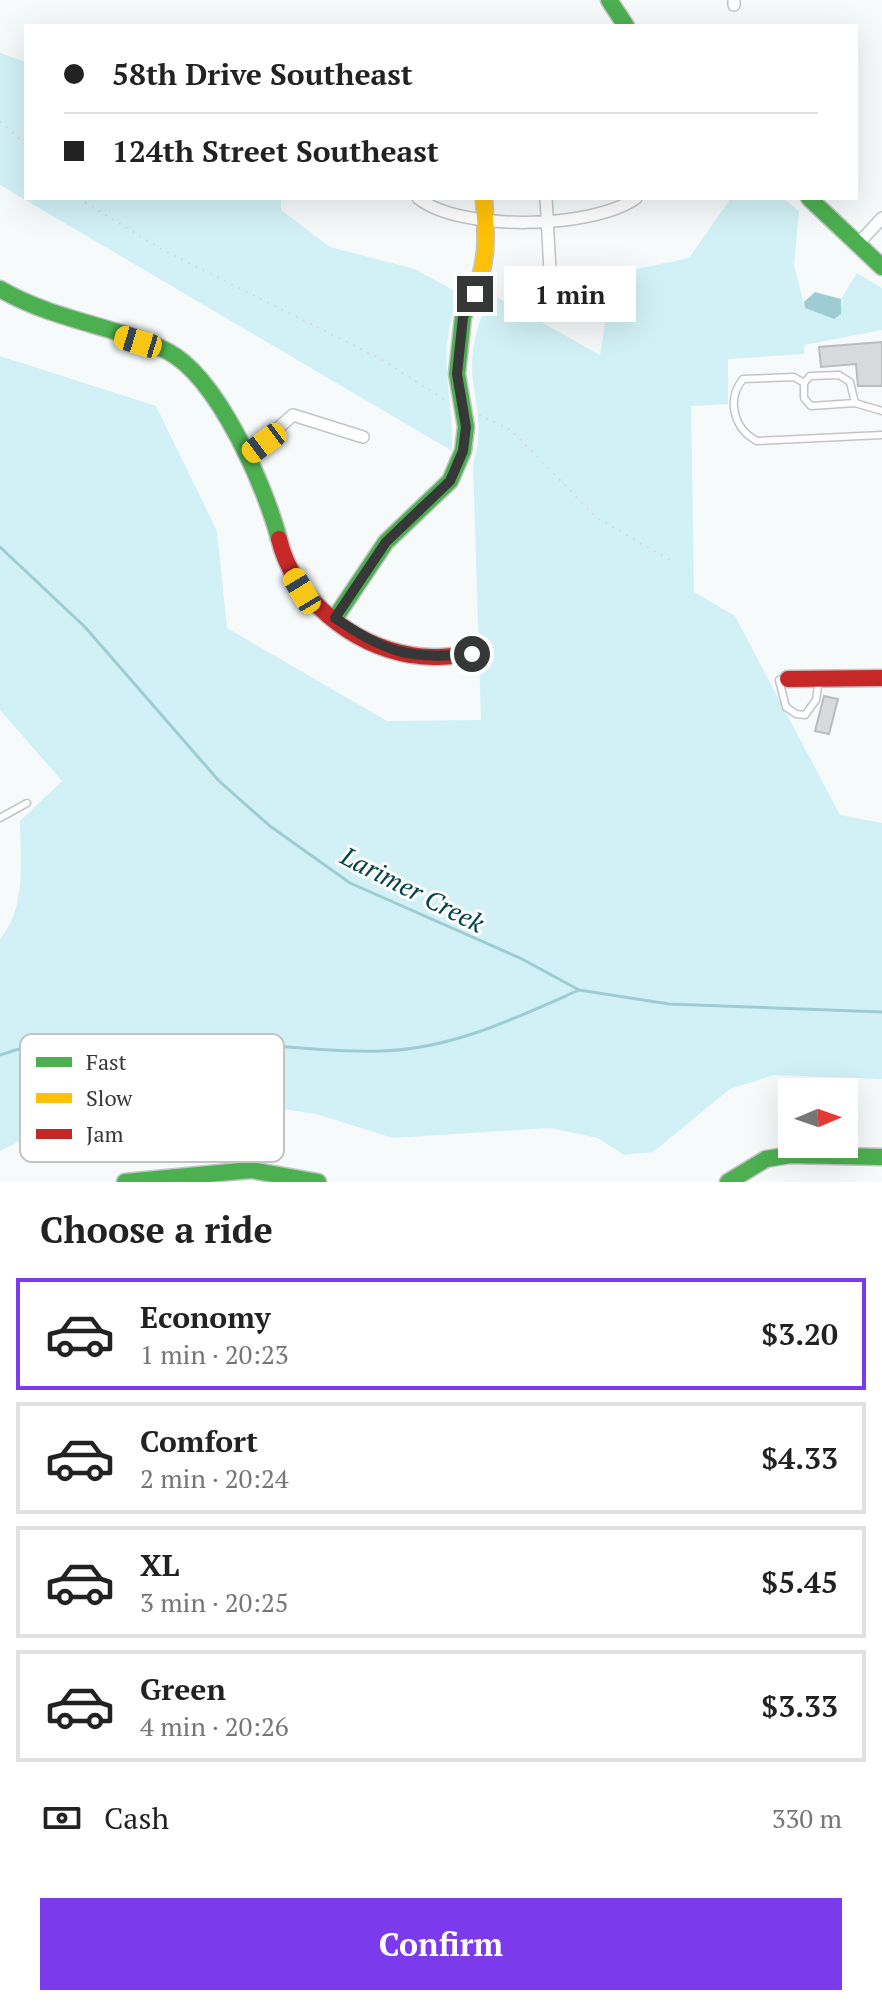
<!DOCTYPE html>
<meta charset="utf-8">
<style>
body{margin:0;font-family:"PT Serif",serif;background:#f2f2f2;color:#222;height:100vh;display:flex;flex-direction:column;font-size:30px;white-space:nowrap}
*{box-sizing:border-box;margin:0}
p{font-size:26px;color:#767676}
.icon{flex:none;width:44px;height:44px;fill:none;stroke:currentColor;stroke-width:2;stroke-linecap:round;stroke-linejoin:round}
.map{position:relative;height:1182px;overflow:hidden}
.drawer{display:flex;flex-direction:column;background:#fff;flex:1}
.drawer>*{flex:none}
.banner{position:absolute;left:24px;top:24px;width:834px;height:176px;border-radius:0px;box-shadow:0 8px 32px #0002;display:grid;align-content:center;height:176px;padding:0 40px;background:#fff}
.needle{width:52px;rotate:88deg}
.controls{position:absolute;left:778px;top:1078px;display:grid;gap:16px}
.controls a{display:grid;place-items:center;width:80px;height:80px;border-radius:0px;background:#fff;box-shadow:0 8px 32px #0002;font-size:40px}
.end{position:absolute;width:36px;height:36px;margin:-18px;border:10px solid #363838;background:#fff;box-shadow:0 0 0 4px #fff}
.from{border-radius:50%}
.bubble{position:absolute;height:56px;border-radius:0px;background:#fff;box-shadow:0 8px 32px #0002;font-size:26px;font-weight:600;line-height:56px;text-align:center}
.car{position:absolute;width:24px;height:48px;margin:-24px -12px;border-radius:10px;box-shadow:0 0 6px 2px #0007;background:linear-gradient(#f5c518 24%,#345 0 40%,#f5c518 0 76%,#345 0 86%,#f5c518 0)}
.banner b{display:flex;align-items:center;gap:28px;height:76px;font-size:30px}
.banner b+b{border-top:2px solid #e0e0e0}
.banner i{width:20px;height:20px;background:#222}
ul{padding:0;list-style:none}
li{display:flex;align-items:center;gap:24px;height:112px;margin:0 16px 12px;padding:0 24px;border:4px solid #e0e0e0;border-radius:0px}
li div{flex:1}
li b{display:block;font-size:30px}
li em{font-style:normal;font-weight:600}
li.selected{border-color:#7c3aed}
li>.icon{width:72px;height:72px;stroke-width:1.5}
h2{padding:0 40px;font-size:36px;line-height:96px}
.pay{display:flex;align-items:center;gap:20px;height:88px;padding:0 40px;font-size:30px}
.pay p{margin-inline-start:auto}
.primary-button{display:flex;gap:16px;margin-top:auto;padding:16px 40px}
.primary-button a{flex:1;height:92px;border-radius:0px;background:#7c3aed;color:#fff;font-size:32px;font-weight:600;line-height:92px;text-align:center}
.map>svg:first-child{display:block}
</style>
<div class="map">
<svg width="882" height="1182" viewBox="0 0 882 1182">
<rect width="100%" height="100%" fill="#f6fafb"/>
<path fill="#d2f1f7" d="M 0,53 L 26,62 L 26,198 L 281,198 L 281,210 L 330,247 L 415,269 L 460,294 C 434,357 454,389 452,451 L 0,185 Z
M 731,198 L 783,198 L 799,211 L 794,265 L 805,308 L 834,319 L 843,302 L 841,299 L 857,273 L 882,288 L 882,330 L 805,345 L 804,354 L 728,359 L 728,404 L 691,406 L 694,592 L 735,616 L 840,815 L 882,823 L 882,1079 L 774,1075 L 730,1089 L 653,1152 L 624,1155 L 598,1138 L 550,1128 L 393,1138 L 316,1114 L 263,1106 L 175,1108 L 110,1116 L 24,1139 L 0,1151 L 0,939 C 27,907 20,860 20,821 L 62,781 L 0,710 L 0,356 L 156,406 L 217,531 L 227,628 L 387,721 L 481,720 L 473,463 C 483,433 477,410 473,381 C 469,351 478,320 491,294 L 600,355 L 613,274 L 689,258 Z"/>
<path fill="#9dccd3" d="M 815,292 L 841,299 L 841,314 L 834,319 L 805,308 L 804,302 Z"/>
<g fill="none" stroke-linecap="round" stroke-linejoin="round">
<path stroke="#9dccd3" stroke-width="3" d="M 0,547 L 85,627 L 219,781 L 270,826 L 350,883 L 522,959 L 579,990 L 669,1004 L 882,1012
M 0,1055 C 123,1012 257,1054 382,1051 C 452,1049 516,1018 579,990"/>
</g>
<path fill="#d8dbdb" stroke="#babcbd" stroke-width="2" d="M 882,342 L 882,386 L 858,386 L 856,364 L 821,367 L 819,347 Z
M 824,696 L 838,699 L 829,734 L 815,731 Z"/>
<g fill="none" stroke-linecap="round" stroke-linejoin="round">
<defs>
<path id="lane" d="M 804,383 L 794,377 L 743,379 C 726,400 734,429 757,441 L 882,435
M 855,403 L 850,382 L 839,375 L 810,376 L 804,383 L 804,398 L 811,406 L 855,403 L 882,411
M 779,680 L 786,707 L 796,714 L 805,715 L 816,700 L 819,679
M 0,818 L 27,803"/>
<path id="street" d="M 734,5 L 734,0
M 418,198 C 460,232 593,229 636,198
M 546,198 L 550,271 L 558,282
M 857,245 L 882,218
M 246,456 L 293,415 L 363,437"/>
<path id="fast" d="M 609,0 L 626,26
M 809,198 L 882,267
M 0,289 C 55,321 114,325 167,351 C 218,377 265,486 279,539
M 335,618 L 386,542 L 450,481 L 463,451 L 466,427 L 457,374 L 463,317 L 473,295
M 125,1182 L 251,1170 L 318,1182
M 728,1182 L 766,1159 L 790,1155 L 882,1157"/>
<path id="slow" d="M 473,295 C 489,262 486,234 484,198"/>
<path id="jam" d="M 279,539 C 293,598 352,645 411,655 C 431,659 452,656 472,654
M 788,679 L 882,678"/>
</defs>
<use href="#lane" stroke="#c2c5c6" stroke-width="9"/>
<use href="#street" stroke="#c2c5c6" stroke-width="14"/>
<use href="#fast" stroke="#c2c5c6" stroke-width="19"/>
<use href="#slow" stroke="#c2c5c6" stroke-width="19"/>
<use href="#jam" stroke="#c2c5c6" stroke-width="19"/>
<path stroke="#d8dada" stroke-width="2" stroke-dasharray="2 6" stroke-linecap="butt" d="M 0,121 L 26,145
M 78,198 L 163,250 L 377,357 L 447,401
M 479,415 L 511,430 L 597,518 L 675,563"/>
<use href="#lane" stroke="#fefefe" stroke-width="6"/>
<use href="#street" stroke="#fefefe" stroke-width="11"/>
<use href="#fast" stroke="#4caf50" stroke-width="16"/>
<use href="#slow" stroke="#ffc107" stroke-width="16"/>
<use href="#jam" stroke="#c62828" stroke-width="16"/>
</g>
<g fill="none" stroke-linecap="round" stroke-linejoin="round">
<path stroke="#363838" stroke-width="10" d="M 472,654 C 410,659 387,654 335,618 L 386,542 L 450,481 L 463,451 L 466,427 L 457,374 L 463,317 L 475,294"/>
</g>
<g text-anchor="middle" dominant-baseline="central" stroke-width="6" stroke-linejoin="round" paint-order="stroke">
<g font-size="26" font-style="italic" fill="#03424b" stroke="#fff">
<text transform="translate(413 889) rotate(27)">Larimer Creek</text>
</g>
</g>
<rect x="20" y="1034" width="264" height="128" rx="12" fill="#fff" stroke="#c3c3c3" stroke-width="2"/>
<rect x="36" y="1057" width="36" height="10" fill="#4caf50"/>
<rect x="36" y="1093" width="36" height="10" fill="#ffc107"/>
<rect x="36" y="1129" width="36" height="10" fill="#c62828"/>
<g font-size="22" fill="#363838">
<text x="86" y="1070">Fast</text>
<text x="86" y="1106">Slow</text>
<text x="86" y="1142">Jam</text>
</g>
</svg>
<div class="controls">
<a><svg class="needle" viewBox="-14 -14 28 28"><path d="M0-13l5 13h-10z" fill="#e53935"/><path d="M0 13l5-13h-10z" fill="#767676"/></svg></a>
</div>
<i class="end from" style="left:472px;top:654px"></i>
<i class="end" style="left:475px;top:294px"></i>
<div class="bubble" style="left:504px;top:266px;width:132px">1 min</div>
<i class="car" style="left:138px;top:342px;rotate:287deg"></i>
<i class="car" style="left:264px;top:443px;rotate:233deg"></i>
<i class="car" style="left:302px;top:591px;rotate:329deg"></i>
<div class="banner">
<b><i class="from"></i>58th Drive Southeast</b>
<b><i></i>124th Street Southeast</b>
</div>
</div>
<section class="drawer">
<h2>Choose a ride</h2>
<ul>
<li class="selected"><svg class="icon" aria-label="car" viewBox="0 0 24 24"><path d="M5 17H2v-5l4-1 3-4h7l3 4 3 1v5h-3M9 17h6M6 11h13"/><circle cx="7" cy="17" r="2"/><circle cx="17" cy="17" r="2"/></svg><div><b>Economy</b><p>1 min · 20:23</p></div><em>$3.20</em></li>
<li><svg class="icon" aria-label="car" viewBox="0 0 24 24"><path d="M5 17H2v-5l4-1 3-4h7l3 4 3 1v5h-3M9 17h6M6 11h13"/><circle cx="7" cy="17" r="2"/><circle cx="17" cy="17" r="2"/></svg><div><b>Comfort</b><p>2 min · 20:24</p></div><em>$4.33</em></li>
<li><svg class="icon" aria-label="car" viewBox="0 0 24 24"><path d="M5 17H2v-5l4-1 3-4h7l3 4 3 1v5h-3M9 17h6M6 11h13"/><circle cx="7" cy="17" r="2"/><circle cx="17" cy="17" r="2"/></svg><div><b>XL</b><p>3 min · 20:25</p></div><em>$5.45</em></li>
<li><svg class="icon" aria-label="car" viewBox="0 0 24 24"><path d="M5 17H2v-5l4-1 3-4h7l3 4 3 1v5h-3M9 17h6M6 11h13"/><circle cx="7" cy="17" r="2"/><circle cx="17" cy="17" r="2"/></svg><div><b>Green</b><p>4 min · 20:26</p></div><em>$3.33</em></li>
</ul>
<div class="pay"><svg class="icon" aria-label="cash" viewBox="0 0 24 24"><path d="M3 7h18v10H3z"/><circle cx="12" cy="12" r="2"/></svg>Cash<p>330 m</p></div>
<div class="primary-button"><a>Confirm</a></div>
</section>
